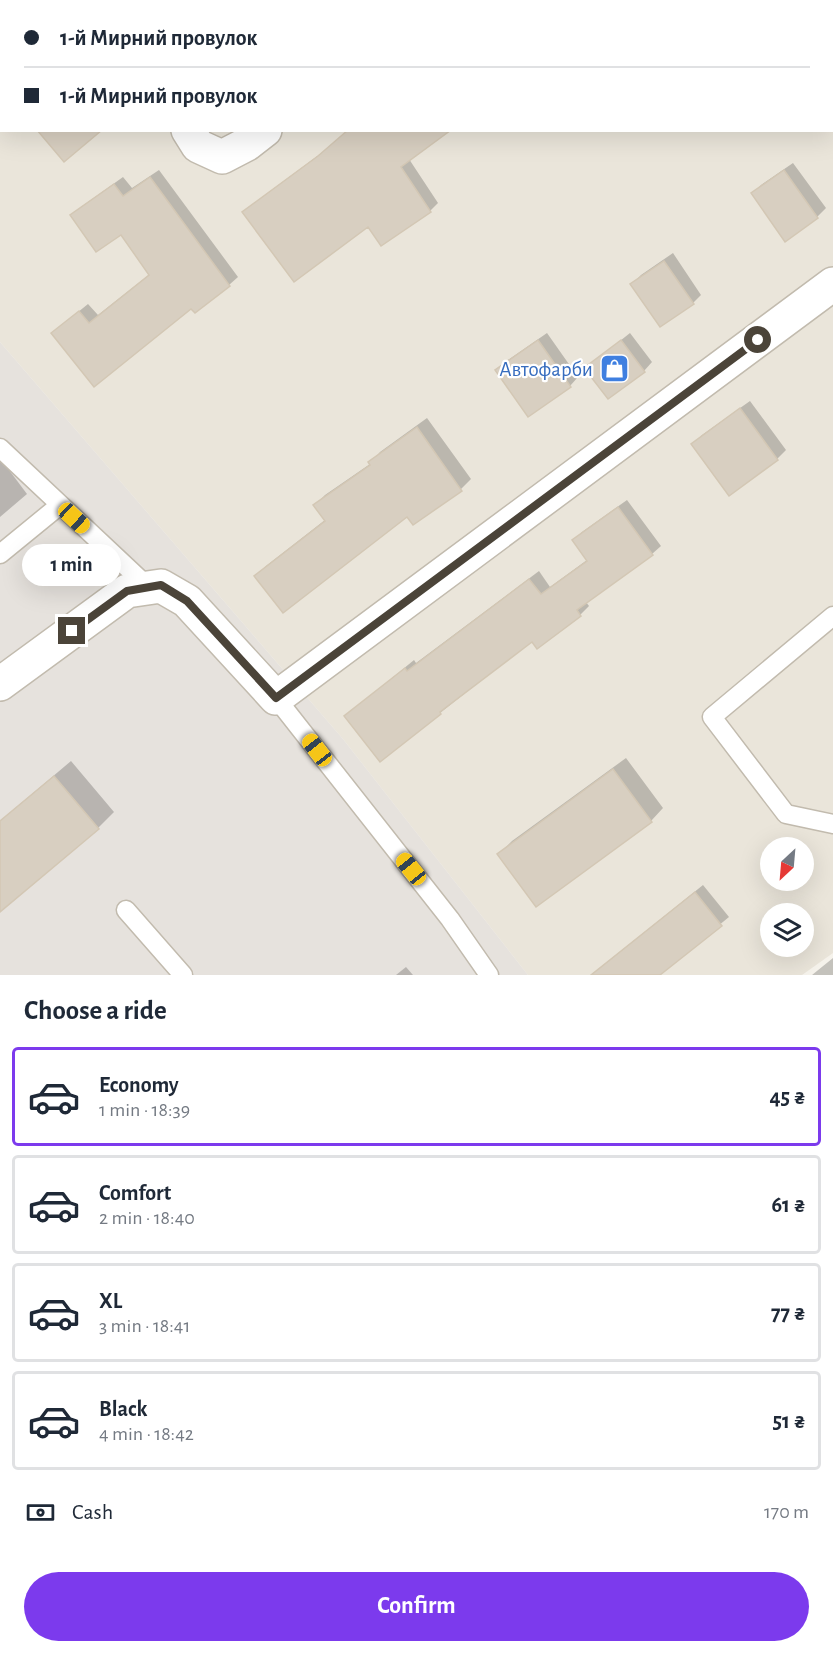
<!DOCTYPE html>
<meta charset="utf-8">
<style>
body{margin:0;font-family:"Alegreya Sans",sans-serif;background:#f2f2f3;color:#1f2937;height:100vh;display:flex;flex-direction:column;font-size:22px;white-space:nowrap}
*{box-sizing:border-box;margin:0}
p{font-size:20px;color:#747a83}
.icon{flex:none;width:33px;height:33px;fill:none;stroke:currentColor;stroke-width:2;stroke-linecap:round;stroke-linejoin:round}
.map{position:relative;height:975px;overflow:hidden}
.sheet{display:flex;flex-direction:column;background:#fff;flex:1}
.sheet>*{flex:none}
.guide{position:absolute;left:0px;top:0px;width:834px;height:132px;box-shadow:0 6px 24px #0002;display:grid;align-content:center;height:132px;padding:0 24px;background:#fff}
.needle{width:39px;rotate:206deg}
.controls{position:absolute;left:760px;top:837px;display:grid;gap:12px}
.controls a{display:grid;place-items:center;width:54px;height:54px;border-radius:50%;background:#fff;box-shadow:0 6px 24px #0002;font-size:30px}
.end{position:absolute;width:27px;height:27px;margin:-14px;border:8px solid #4b4439;background:#fff;box-shadow:0 0 0 3px #fff}
.from{border-radius:50%}
.bubble{position:absolute;height:42px;border-radius:21px;background:#fff;box-shadow:0 6px 24px #0002;font-size:20px;font-weight:600;line-height:42px;text-align:center}
.car{position:absolute;width:18px;height:36px;margin:-18px -9px;border-radius:8px;box-shadow:0 0 4px 2px #0007;background:linear-gradient(#f5c518 24%,#345 0 40%,#f5c518 0 76%,#345 0 86%,#f5c518 0)}
.guide b{display:flex;align-items:center;gap:21px;height:57px;font-size:22px}
.guide b+b{border-top:2px solid #e0e1e3}
.guide i{width:15px;height:15px;background:#1f2937}
ul{padding:0;list-style:none}
li{display:flex;align-items:center;gap:18px;height:99px;margin:0 12px 9px;padding:0 12px;border:3px solid #e0e1e3;border-radius:6px}
li div{flex:1}
li b{display:block;font-size:22px}
li em{font-style:normal;font-weight:600}
li.current{border-color:#7c3aed}
li>.icon{width:54px;height:54px;stroke-width:1.5}
h2{padding:0 24px;font-size:27px;line-height:72px}
.pay{display:flex;align-items:center;gap:15px;height:66px;padding:0 24px;font-size:22px}
.pay p{margin-inline-start:auto}
.cta{display:flex;gap:12px;margin-top:auto;padding:12px 24px}
.cta a{flex:1;height:69px;border-radius:36px;background:#7c3aed;color:#fff;font-size:24px;font-weight:600;line-height:69px;text-align:center}
.map>svg:first-child{display:block}
</style>
<div class="map">
<svg width="833" height="975" viewBox="0 0 833 975">
<rect width="100%" height="100%" fill="#f6f3ec"/>
<path fill="#eae5da" fill-rule="evenodd" d="M 0,0 L 833,0 L 833,953 L 802,975 L 528,975 L 343,739 L 0,342 ZM 2,2 L 832,2 L 832,130 L 2,130 ZM 771,848 L 804,848 L 804,880 L 771,880 ZM 771,914 L 804,914 L 804,946 L 771,946 Z"/>
<path fill="#e6e2dd" d="M 0,342 L 343,739 L 528,975 L 0,975 Z"/>
<path fill="#0003" d="M 269,0 L 325,0 L 324,2 Z
M 525,0 L 631,0 L 633,2 L 524,2 Z
M 2,28 L 2,80 L 0,79 Z
M 328,148 L 409,159 L 438,203 L 430,211 L 369,224 L 244,212 L 253,204 Z
M 793,163 L 826,208 L 817,217 L 753,194 L 761,185 Z
M 159,170 L 238,277 L 229,285 L 192,306 L 94,385 L 62,325 L 88,304 L 98,315 L 150,274 L 121,233 L 72,215 L 81,207 L 123,177 L 132,188 Z
M 673,253 L 701,295 L 693,303 L 632,284 L 641,275 Z
M 547,333 L 578,377 L 570,386 L 496,370 L 505,362 Z
M 630,333 L 652,362 L 644,371 L 586,368 Z
M 750,401 L 786,450 L 777,459 L 729,493 L 693,444 L 702,435 Z
M 427,418 L 471,479 L 461,489 L 413,523 L 407,515 L 256,576 L 266,566 L 325,520 L 315,505 L 325,495 L 370,464 L 380,452 Z
M 0,458 L 27,494 L 0,517 Z
M 627,500 L 661,546 L 652,554 L 586,602 L 589,606 L 580,615 L 537,647 L 532,640 L 440,713 L 346,716 L 414,660 L 416,663 L 539,571 L 550,587 L 587,560 L 574,541 L 582,532 Z
M 626,758 L 663,808 L 651,821 L 499,854 L 512,841 Z
M 71,761 L 114,812 L 98,828 L 0,911 L 0,821 Z
M 703,885 L 729,917 L 658,975 L 591,975 Z
M 833,958 L 833,975 L 812,975 Z
M 406,967 L 413,975 L 396,975 Z"/>
<path fill="#d8cfc1" stroke="#d3c7b4" stroke-width="1.5" d="M 37,130 L 102,130 L 64,162 Z
M 348,130 L 451,130 L 401,167 L 431,212 L 381,246 L 368,227 L 294,282 L 242,212 L 318,156 Z
M 784,170 L 818,218 L 785,242 L 751,193 Z
M 150,177 L 230,286 L 195,313 L 191,309 L 94,387 L 51,333 L 79,311 L 89,323 L 149,275 L 121,235 L 96,252 L 70,215 L 114,184 L 123,196 Z
M 664,261 L 694,304 L 660,327 L 630,284 Z
M 538,340 L 571,387 L 528,417 L 495,370 Z
M 621,340 L 645,372 L 608,399 L 584,368 Z
M 740,408 L 778,460 L 729,496 L 691,444 Z
M 417,427 L 462,491 L 413,525 L 407,517 L 283,613 L 254,576 L 325,521 L 313,505 L 370,465 L 368,462 Z
M 618,507 L 653,555 L 577,610 L 581,616 L 537,649 L 532,642 L 440,712 L 441,714 L 380,762 L 344,716 L 405,668 L 407,671 L 529,579 L 541,594 L 587,561 L 572,540 Z
M 613,769 L 652,822 L 536,907 L 497,854 Z
M 54,776 L 99,829 L 0,912 L 0,821 Z
M 695,892 L 722,926 L 660,975 L 591,975 Z"/>
<g fill="none" stroke-linecap="round" stroke-linejoin="round">
<defs>
<path id="lane" d="M 0,448 L 148,587
M 0,554 L 60,505
M 833,616 L 712,717 L 786,814 L 833,824
M 276,698 L 450,919 L 489,975
M 126,910 L 183,975"/>
<path id="street" d="M 99,0 L 100,2
M 437,2 L 439,0
M 188,130 L 198,146 L 222,157 L 247,144 L 265,130
M 0,684 L 127,591 L 161,586 L 187,601 L 276,698 L 833,284"/>
</defs>
<use href="#lane" stroke="#c2bbae" stroke-width="21"/>
<use href="#street" stroke="#c2bbae" stroke-width="36"/>
<use href="#lane" stroke="#fff" stroke-width="18"/>
<use href="#street" stroke="#fff" stroke-width="33"/>
</g>
<g fill="none" stroke-linecap="round" stroke-linejoin="round">
<path stroke="#4b4439" stroke-width="8" d="M 72,631 L 127,591 L 161,585 L 187,601 L 276,698 L 758,340"/>
</g>
<defs>
<symbol id="shop-square" viewBox="-11 -11 22 22"><rect x="-9" y="-9" width="18" height="18" rx="4" fill="#3f7fe0" stroke="#fff"/><path d="M-5-2.5h2.3a2.7 3.5 0 0 1 5.4 0H5L5.5 6h-11ZM-1.5-2.5h3a1.5 2.3 0 0 0-3 0Z" fill="#fff"/></symbol>
</defs>
<g fill-rule="evenodd">
<use href="#shop-square" x="598" y="352" width="33" height="33"/>
</g>
<g text-anchor="middle" dominant-baseline="central" stroke-width="4.5" stroke-linejoin="round" paint-order="stroke">
<g font-size="21" fill="#366cbe" stroke="#fff" text-anchor="end">
<text x="593" y="369">Автофарби</text>
</g>
</g>
</svg>
<div class="controls">
<a><svg class="needle" viewBox="-14 -14 28 28"><path d="M0-13l5 13h-10z" fill="#e53935"/><path d="M0 13l5-13h-10z" fill="#747a83"/></svg></a>
<a><svg class="icon" aria-label="layers" viewBox="0 0 24 24"><path d="M12 4l9 5-9 5-9-5zM3 14l9 5 9-5"/></svg></a>
</div>
<i class="end from" style="left:758px;top:340px"></i>
<i class="end" style="left:72px;top:631px"></i>
<div class="bubble" style="left:22px;top:544px;width:99px">1 min</div>
<i class="car" style="left:74px;top:518px;rotate:133deg"></i>
<i class="car" style="left:317px;top:750px;rotate:322deg"></i>
<i class="car" style="left:411px;top:869px;rotate:321deg"></i>
<div class="guide">
<b><i class="from"></i>1-й Мирний провулок</b>
<b><i></i>1-й Мирний провулок</b>
</div>
</div>
<section class="sheet">
<h2>Choose a ride</h2>
<ul>
<li class="current"><svg class="icon" aria-label="car" viewBox="0 0 24 24"><path d="M5 17H2v-5l4-1 3-4h7l3 4 3 1v5h-3M9 17h6M6 11h13"/><circle cx="7" cy="17" r="2"/><circle cx="17" cy="17" r="2"/></svg><div><b>Economy</b><p>1 min · 18:39</p></div><em>45 ₴</em></li>
<li><svg class="icon" aria-label="car" viewBox="0 0 24 24"><path d="M5 17H2v-5l4-1 3-4h7l3 4 3 1v5h-3M9 17h6M6 11h13"/><circle cx="7" cy="17" r="2"/><circle cx="17" cy="17" r="2"/></svg><div><b>Comfort</b><p>2 min · 18:40</p></div><em>61 ₴</em></li>
<li><svg class="icon" aria-label="car" viewBox="0 0 24 24"><path d="M5 17H2v-5l4-1 3-4h7l3 4 3 1v5h-3M9 17h6M6 11h13"/><circle cx="7" cy="17" r="2"/><circle cx="17" cy="17" r="2"/></svg><div><b>XL</b><p>3 min · 18:41</p></div><em>77 ₴</em></li>
<li><svg class="icon" aria-label="car" viewBox="0 0 24 24"><path d="M5 17H2v-5l4-1 3-4h7l3 4 3 1v5h-3M9 17h6M6 11h13"/><circle cx="7" cy="17" r="2"/><circle cx="17" cy="17" r="2"/></svg><div><b>Black</b><p>4 min · 18:42</p></div><em>51 ₴</em></li>
</ul>
<div class="pay"><svg class="icon" aria-label="cash" viewBox="0 0 24 24"><path d="M3 7h18v10H3z"/><circle cx="12" cy="12" r="2"/></svg>Cash<p>170 m</p></div>
<div class="cta"><a>Confirm</a></div>
</section>
